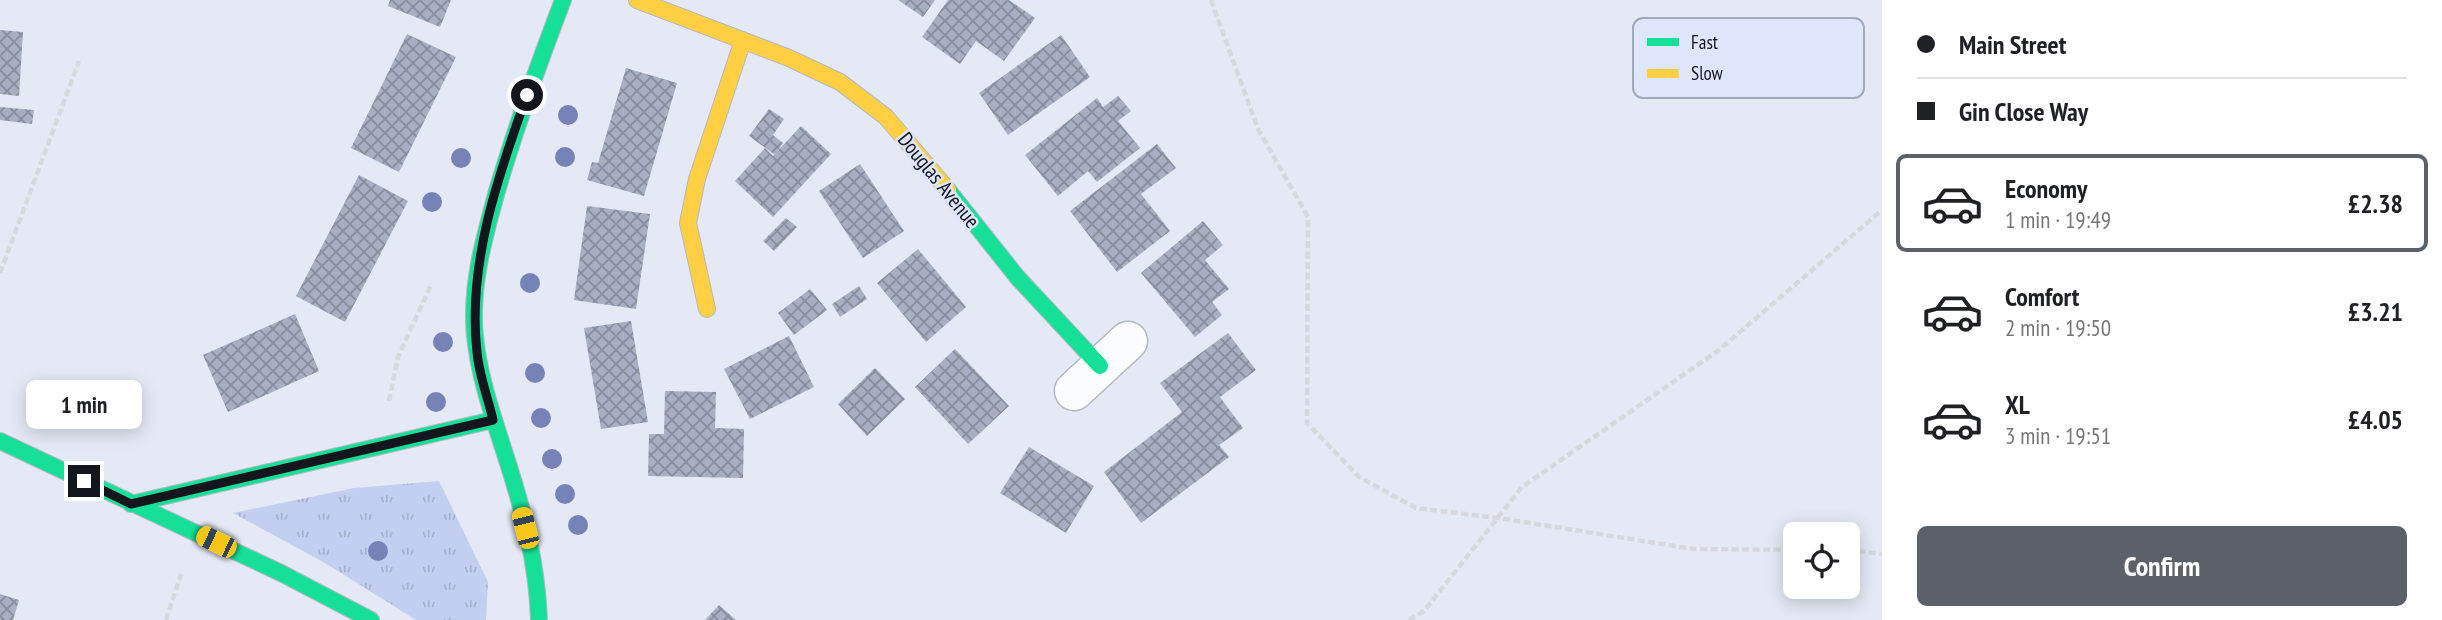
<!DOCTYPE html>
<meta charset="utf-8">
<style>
body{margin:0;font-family:"PT Sans Narrow",sans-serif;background:#f2f2f2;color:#202124;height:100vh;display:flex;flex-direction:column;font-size:26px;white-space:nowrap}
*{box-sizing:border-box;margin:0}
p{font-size:23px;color:#757577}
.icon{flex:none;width:38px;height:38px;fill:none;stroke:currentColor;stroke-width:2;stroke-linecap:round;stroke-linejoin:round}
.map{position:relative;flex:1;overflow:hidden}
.drawer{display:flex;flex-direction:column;background:#fff;width:560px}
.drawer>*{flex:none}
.hud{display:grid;align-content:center;height:154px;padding:0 35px;background:#fff}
.fabs{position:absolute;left:1783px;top:522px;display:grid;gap:14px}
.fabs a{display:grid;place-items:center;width:77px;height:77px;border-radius:10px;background:#fff;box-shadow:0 4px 18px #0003;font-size:35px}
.end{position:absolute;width:32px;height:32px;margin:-16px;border:9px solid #13161d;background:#fff;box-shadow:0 0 0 4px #fff}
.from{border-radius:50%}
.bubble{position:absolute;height:49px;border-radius:10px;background:#fff;box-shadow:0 4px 18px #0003;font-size:23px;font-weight:700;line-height:49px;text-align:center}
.car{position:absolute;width:21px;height:42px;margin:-21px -10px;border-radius:9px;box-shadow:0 0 5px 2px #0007;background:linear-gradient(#f5c518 24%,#345 0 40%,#f5c518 0 76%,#345 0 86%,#f5c518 0)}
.hud b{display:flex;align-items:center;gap:24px;height:66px;font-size:26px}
.hud b+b{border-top:2px solid #e0e0e0}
.hud i{width:18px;height:18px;background:#202124}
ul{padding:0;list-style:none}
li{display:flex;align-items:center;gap:21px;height:98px;margin:0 14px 10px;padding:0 21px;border:4px solid transparent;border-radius:10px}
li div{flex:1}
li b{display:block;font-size:26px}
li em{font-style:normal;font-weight:700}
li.on{border-color:#5c6069}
li>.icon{width:63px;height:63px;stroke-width:1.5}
.action{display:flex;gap:14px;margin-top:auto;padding:14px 35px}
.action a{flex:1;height:80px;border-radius:10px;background:#5c6069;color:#fff;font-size:28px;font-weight:700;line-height:80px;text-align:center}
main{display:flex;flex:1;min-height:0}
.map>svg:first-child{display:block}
</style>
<main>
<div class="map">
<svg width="1882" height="620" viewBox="0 0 1882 620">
<defs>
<pattern id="grass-tufts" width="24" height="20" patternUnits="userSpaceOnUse" patternTransform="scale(1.75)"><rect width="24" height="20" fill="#c2cff0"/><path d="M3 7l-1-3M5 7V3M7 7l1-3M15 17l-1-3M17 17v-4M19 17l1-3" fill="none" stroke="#a6b1cd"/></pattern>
<pattern id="building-cross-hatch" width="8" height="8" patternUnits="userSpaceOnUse" patternTransform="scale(1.75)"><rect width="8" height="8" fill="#a8afc2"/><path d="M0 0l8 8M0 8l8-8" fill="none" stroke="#888d9d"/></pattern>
</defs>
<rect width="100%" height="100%" fill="#e4e9f5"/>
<path fill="url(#grass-tufts)" d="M 439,481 L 488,582 L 486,620 L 416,620 L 325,563 L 233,513 L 354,488 Z"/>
<path fill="url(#building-cross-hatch)" d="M 390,0 L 451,0 L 440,27 L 388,6 Z
M 898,0 L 935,0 L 923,17 Z
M 948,0 L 1009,0 L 1035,18 L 1004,61 L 976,41 L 960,64 L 922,37 Z
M 0,30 L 23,32 L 19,96 L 0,94 Z
M 407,34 L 456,57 L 399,172 L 351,148 Z
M 1061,35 L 1090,77 L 1008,135 L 979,93 Z
M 626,68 L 677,83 L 644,196 L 587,180 L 592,162 L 598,163 Z
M 1118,96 L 1131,111 L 1118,121 L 1140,148 L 1097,182 L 1088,171 L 1058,196 L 1025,155 L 1097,98 L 1103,107 Z
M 0,107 L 34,110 L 32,124 L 0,120 Z
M 769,109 L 784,119 L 773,135 L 783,143 L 775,155 L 749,136 Z
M 801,126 L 831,154 L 773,217 L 735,181 L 765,148 L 773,156 Z
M 1157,144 L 1176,168 L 1141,194 L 1170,231 L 1117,272 L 1070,211 Z
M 860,164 L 904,231 L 863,258 L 819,191 Z
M 359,175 L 408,201 L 345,322 L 296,296 Z
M 587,206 L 650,214 L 636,309 L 574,300 Z
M 786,218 L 797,227 L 774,251 L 763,241 Z
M 1203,221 L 1223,245 L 1205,260 L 1229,289 L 1212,302 L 1222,315 L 1195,337 L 1141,273 Z
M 918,249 L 966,307 L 926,342 L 877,283 Z
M 859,286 L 867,299 L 840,317 L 832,304 Z
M 810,289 L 827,310 L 794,335 L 778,313 Z
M 295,314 L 319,371 L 228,412 L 203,355 Z
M 631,321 L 648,422 L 601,429 L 584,328 Z
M 1228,333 L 1256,370 L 1220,397 L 1243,428 L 1219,445 L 1229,457 L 1141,523 L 1104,472 L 1182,412 L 1160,383 Z
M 789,336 L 814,387 L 750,419 L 724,369 Z
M 955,349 L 1009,406 L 968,444 L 915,387 Z
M 875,368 L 905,399 L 867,436 L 838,404 Z
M 665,391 L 716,392 L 715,428 L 744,429 L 743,478 L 648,476 L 649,434 L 664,434 Z
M 1029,447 L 1094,486 L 1066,533 L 1000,493 Z
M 0,594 L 19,600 L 13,620 L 0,620 Z
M 719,605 L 736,620 L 705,620 Z"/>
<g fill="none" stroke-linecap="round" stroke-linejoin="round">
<defs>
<path id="street" d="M 1074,391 L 1128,341"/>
<path id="fast" d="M 948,190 L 1018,278 L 1100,366
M 0,441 L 281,573 L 371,620
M 131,504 L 493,420
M 539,620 C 537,562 523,509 505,454 C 493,416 479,377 475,336 C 470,287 484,238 497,191 C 516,126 539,63 563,0"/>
<path id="slow" d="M 637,0 L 789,58 L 840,82 L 886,117 L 948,190
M 707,309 L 688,223 L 697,179 L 743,40"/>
</defs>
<use href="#street" stroke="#b4b8c1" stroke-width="41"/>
<use href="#fast" stroke="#b4b8c1" stroke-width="18"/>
<use href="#slow" stroke="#b4b8c1" stroke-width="18"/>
<path stroke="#d6d8dc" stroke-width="4.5" stroke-dasharray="7 3.5" stroke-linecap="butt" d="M 1211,0 L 1258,129 L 1308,217 L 1307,423 L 1359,477 L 1416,508 L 1498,518 L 1694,549 L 1796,550
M 0,273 L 79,61
M 389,401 L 398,357 L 431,285
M 1848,550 L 1882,554
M 166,620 L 181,574
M 1409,620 L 1424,611 L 1522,487 L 1719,350 L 1882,210"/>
<use href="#street" stroke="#fbfcfe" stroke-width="38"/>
<use href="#fast" stroke="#16e098" stroke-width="16"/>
<use href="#slow" stroke="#ffcf43" stroke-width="16"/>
</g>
<g fill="#7783b7">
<circle cx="568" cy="115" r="10"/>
<circle cx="565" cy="157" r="10"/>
<circle cx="461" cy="158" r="10"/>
<circle cx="432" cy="202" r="10"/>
<circle cx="530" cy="283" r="10"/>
<circle cx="443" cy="342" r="10"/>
<circle cx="535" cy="373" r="10"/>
<circle cx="436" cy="402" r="10"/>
<circle cx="541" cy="418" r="10"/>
<circle cx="552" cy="459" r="10"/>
<circle cx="565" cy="494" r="10"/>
<circle cx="578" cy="525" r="10"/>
<circle cx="378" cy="551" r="10"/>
</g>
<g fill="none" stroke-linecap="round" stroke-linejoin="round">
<path stroke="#13161d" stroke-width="9" d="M 84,481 L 131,504 L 493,420 C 488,398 479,375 477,352 C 467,265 498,176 527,95"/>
</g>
<g text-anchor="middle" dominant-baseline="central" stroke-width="5" stroke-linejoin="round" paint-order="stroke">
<g font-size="21" fill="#13161d" stroke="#dee6fb">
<text transform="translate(939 180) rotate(51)">Douglas Avenue</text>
</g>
</g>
<rect x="1633" y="18" width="231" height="80" rx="10" fill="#dee6fb" stroke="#a1a8b8" stroke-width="2"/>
<rect x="1647" y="38" width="32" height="8" fill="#16e098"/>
<rect x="1647" y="69" width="32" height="9" fill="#ffcf43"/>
<g font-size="19" fill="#13161d">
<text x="1691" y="49">Fast</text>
<text x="1691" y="80">Slow</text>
</g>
</svg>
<div class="fabs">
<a><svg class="icon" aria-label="locate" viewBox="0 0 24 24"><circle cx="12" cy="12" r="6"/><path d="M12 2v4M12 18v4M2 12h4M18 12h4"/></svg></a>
</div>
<i class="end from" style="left:527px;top:95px"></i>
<i class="end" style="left:84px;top:481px"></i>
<div class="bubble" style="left:26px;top:380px;width:116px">1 min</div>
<i class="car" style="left:525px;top:528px;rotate:346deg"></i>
<i class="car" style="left:216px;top:542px;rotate:296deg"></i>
</div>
<section class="drawer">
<div class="hud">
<b><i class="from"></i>Main Street</b>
<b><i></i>Gin Close Way</b>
</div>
<ul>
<li class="on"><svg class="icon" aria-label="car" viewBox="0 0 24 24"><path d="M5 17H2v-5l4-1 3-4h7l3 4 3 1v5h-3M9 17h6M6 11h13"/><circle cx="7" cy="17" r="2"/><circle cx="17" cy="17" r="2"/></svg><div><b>Economy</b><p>1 min · 19:49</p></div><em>£2.38</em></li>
<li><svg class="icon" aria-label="car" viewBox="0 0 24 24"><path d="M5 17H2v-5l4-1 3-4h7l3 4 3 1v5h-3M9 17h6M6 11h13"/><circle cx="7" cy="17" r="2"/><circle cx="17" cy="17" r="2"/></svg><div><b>Comfort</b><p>2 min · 19:50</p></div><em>£3.21</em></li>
<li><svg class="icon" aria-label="car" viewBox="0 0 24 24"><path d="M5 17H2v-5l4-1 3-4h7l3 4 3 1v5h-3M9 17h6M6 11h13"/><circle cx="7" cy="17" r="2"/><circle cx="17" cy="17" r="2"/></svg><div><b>XL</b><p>3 min · 19:51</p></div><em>£4.05</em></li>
</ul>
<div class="action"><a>Confirm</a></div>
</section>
</main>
